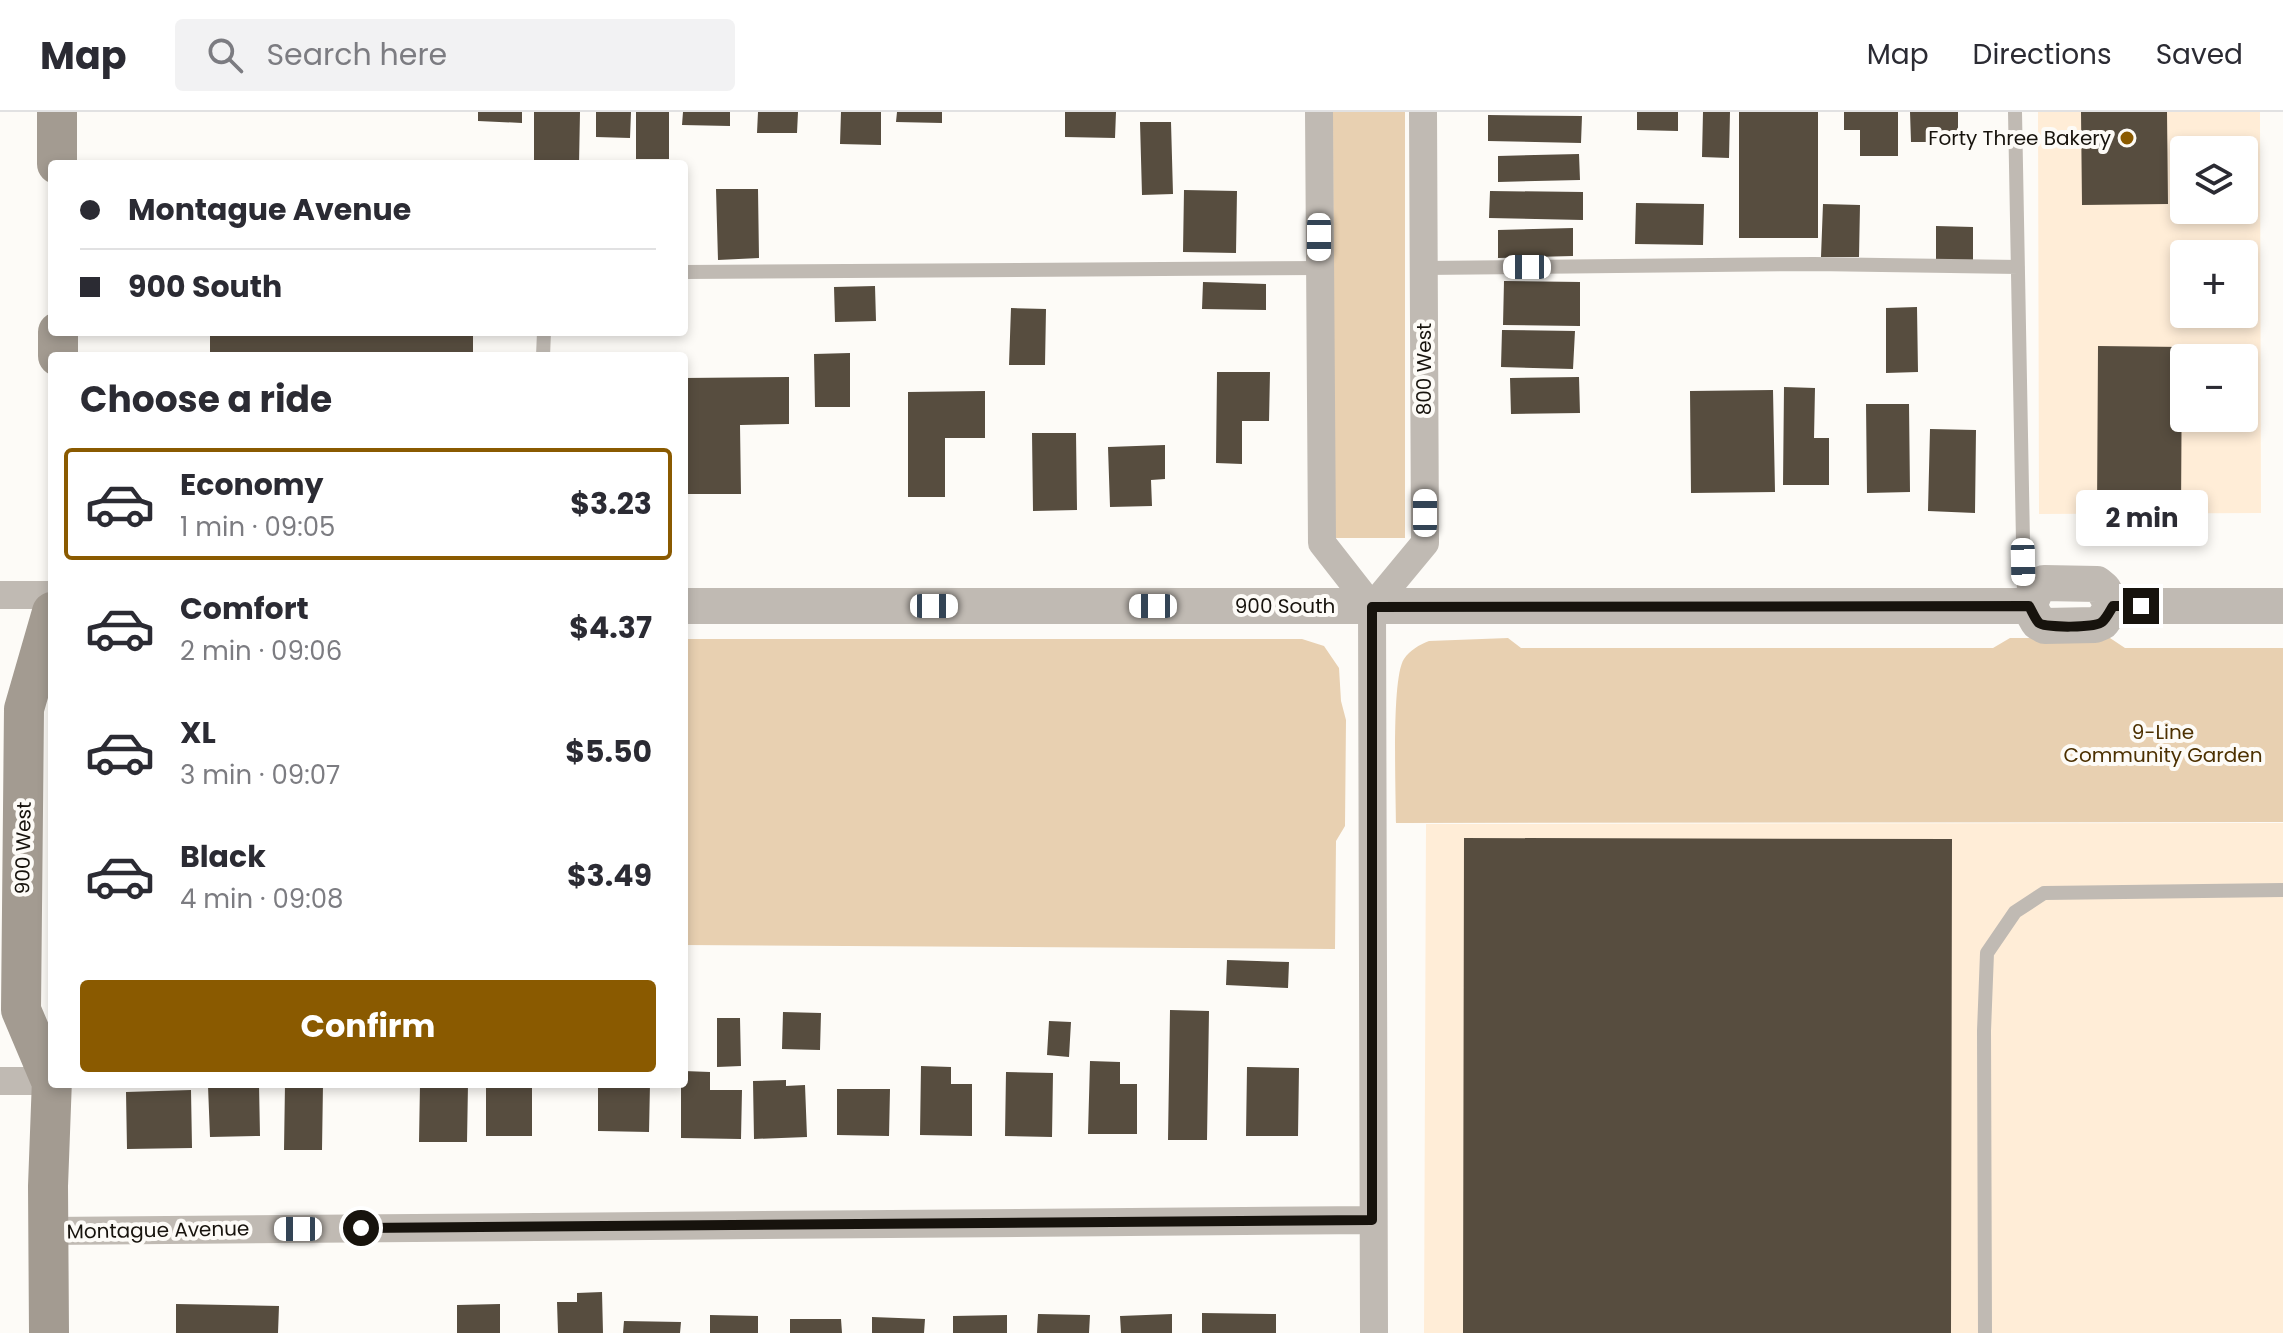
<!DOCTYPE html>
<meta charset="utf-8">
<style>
body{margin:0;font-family:Poppins,sans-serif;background:#f2f2f3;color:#2b2b33;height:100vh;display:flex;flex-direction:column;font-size:30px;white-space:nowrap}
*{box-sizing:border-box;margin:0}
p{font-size:26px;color:#7c7c81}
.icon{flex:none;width:44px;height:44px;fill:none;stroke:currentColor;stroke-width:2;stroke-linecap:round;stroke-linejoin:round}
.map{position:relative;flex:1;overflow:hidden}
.details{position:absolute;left:48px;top:240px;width:640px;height:736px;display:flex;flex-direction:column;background:#fff;border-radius:8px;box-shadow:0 4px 12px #0003}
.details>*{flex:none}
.guide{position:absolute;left:48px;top:48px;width:640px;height:176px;border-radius:8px;box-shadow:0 4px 12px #0003;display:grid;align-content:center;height:176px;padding:0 32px;background:#fff}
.tools{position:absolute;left:2170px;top:24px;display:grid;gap:16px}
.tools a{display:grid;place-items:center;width:88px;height:88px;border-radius:8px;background:#fff;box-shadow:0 4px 12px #0003;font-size:40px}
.end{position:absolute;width:36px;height:36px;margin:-18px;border:10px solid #17130d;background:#fff;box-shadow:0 0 0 4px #fff}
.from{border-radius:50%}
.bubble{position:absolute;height:56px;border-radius:8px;background:#fff;box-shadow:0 4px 12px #0003;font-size:26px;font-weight:700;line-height:56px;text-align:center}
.car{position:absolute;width:24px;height:48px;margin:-24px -12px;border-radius:10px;box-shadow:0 0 6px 2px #0007;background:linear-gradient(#fff 24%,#345 0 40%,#fff 0 76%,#345 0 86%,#fff 0)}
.guide b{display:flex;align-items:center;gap:28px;height:76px;font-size:30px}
.guide b+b{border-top:2px solid #e1e1e2}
.guide i{width:20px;height:20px;background:#2b2b33}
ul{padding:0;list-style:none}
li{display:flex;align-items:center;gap:24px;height:112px;margin:0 16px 12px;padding:0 16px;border:4px solid transparent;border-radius:8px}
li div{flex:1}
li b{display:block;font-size:30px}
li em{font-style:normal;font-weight:700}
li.current{border-color:#8a5a00}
li>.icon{width:72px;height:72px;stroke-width:1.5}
h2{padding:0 32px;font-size:36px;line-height:96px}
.button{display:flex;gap:16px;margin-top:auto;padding:16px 32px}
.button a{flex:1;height:92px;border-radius:8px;background:#8a5a00;color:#fff;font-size:32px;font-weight:700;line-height:92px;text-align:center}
header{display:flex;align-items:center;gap:48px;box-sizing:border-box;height:112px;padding:0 40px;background:#fff;border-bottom:2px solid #e1e1e2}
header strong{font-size:38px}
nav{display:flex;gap:44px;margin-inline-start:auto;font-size:28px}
.search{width:560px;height:72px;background:#f2f2f3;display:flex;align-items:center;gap:20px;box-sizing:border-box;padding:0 28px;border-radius:8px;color:#7c7c81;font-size:30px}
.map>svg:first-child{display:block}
</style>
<header>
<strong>Map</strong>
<div class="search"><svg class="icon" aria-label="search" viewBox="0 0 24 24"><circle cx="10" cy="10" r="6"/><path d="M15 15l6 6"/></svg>Search here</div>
<nav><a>Map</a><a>Directions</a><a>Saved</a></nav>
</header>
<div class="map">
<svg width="2283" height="1221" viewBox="0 0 2283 1221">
<rect width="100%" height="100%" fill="#fdfbf7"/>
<path fill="#ffedd7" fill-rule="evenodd" d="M 2038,0 L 2260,0 L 2261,401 L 2039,402 ZM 2184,38 L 2244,38 L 2244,98 L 2184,98 ZM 2184,142 L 2244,142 L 2244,202 L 2184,202 ZM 2184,246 L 2244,246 L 2244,306 L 2184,306 Z
M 2283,711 L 2283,1221 L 1424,1221 L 1426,712 Z"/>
<path fill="#e8d0b1" d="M 1333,0 L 1405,0 L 1405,426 L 1334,426 Z
M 1508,526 L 1521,536 L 1993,536 L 2010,526 L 2110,526 L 2125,536 L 2283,536 L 2283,710 L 1396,711 C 1396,682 1391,566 1404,547 C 1410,538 1419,533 1429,529 Z
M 684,527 L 1302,527 L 1324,534 L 1339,556 L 1341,589 L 1346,608 L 1345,714 L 1336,729 L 1335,837 L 684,833 Z"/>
<path fill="#574d3f" d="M 478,0 L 522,0 L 522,11 L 478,9 Z
M 534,0 L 580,0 L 579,52 L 534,52 Z
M 596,0 L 631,0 L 630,26 L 596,25 Z
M 636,0 L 669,0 L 669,47 L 636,47 Z
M 683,0 L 730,0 L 730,14 L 682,13 Z
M 758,0 L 798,0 L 797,21 L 757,21 Z
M 841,0 L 881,0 L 881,33 L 840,32 Z
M 897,0 L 942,0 L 942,11 L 896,10 Z
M 1065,0 L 1116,0 L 1115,26 L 1065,25 Z
M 1637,0 L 1678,0 L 1678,19 L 1637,18 Z
M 1703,0 L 1730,0 L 1729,46 L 1702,45 Z
M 1739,0 L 1818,0 L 1818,126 L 1739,126 Z
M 1844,0 L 1898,0 L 1898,44 L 1860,44 L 1860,18 L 1844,18 Z
M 1910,0 L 1958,0 L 1958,30 L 1911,30 Z
M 2081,0 L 2167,0 L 2168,92 L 2082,93 Z
M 1488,3 L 1582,4 L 1581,31 L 1488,29 Z
M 1140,10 L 1171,10 L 1173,82 L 1142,83 Z
M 1579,42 L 1580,68 L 1498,70 L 1498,44 Z
M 716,77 L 758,77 L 759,146 L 718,148 Z
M 1184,78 L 1237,79 L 1236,141 L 1183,140 Z
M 1490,79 L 1583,80 L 1583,108 L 1489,106 Z
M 1636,91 L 1704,92 L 1703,133 L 1635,132 Z
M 1823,92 L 1860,93 L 1859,145 L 1821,145 Z
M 1936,114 L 1973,115 L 1973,149 L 1936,148 Z
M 1573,116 L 1573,144 L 1498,146 L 1498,118 Z
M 1504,169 L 1580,170 L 1580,214 L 1503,213 Z
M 1203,170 L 1266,172 L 1266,198 L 1202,197 Z
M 875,174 L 876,209 L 835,210 L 834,175 Z
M 1917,195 L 1918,260 L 1886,261 L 1886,196 Z
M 1011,196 L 1046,197 L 1045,253 L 1009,253 Z
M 1502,218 L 1575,219 L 1573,257 L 1501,255 Z
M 210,220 L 473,220 L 473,244 L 210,244 Z
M 2098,234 L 2182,235 L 2181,402 L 2097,402 Z
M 850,241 L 850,295 L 815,295 L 814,242 Z
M 1217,260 L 1270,260 L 1269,309 L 1242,309 L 1242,352 L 1216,351 Z
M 789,265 L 789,312 L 740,313 L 741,382 L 686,382 L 684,266 Z
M 1579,265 L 1580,301 L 1511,302 L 1510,266 Z
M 1784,275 L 1815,276 L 1814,326 L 1829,326 L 1829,373 L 1783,373 Z
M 1773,278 L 1775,380 L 1691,381 L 1690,279 Z
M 985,279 L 985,326 L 945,326 L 945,385 L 908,385 L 908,280 Z
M 1866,292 L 1909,292 L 1910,380 L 1867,381 Z
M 1930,317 L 1976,318 L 1975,401 L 1928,399 Z
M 1032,321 L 1076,321 L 1077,398 L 1033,399 Z
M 1165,333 L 1165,367 L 1151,368 L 1152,394 L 1110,395 L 1108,335 Z
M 1464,726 L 1952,727 L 1951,1221 L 1463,1221 Z
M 1227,848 L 1289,850 L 1288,876 L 1226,873 Z
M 1170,898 L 1209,899 L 1207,1028 L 1168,1028 Z
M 783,900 L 821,901 L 820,938 L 782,937 Z
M 717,906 L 740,906 L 741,954 L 717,955 Z
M 1049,909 L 1071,910 L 1069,945 L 1047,943 Z
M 1090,949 L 1120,950 L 1120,972 L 1137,972 L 1137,1022 L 1088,1022 Z
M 921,954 L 951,955 L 951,972 L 972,972 L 972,1024 L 920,1023 Z
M 1247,955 L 1299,956 L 1298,1024 L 1246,1024 Z
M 684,959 L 710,960 L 710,978 L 742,978 L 741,1027 L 681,1026 L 681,972 L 684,972 Z
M 1006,960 L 1053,961 L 1052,1025 L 1005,1024 Z
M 786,968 L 786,974 L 805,973 L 807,1025 L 754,1027 L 753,969 Z
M 259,972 L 260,1024 L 210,1025 L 208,974 Z
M 285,972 L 323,972 L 322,1038 L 284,1038 Z
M 420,972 L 468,972 L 467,1030 L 419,1030 Z
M 486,972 L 532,972 L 532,1024 L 486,1024 Z
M 598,972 L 650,972 L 649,1020 L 598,1019 Z
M 837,977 L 890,977 L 889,1024 L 837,1023 Z
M 191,978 L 192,1036 L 127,1037 L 126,980 Z
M 602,1180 L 603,1221 L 558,1221 L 557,1190 L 577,1190 L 577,1181 Z
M 176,1192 L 279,1194 L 278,1221 L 176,1221 Z
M 500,1192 L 500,1221 L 457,1221 L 457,1193 Z
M 1202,1201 L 1276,1202 L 1276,1221 L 1202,1221 Z
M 1038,1202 L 1090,1203 L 1089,1221 L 1037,1221 Z
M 1172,1202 L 1172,1221 L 1121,1221 L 1120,1204 Z
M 710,1203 L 758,1204 L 758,1221 L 710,1221 Z
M 1007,1203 L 1007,1221 L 953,1221 L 953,1204 Z
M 872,1205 L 925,1207 L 924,1221 L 872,1221 Z
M 790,1207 L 841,1207 L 842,1221 L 790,1221 Z
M 624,1209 L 681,1210 L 680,1221 L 623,1221 Z"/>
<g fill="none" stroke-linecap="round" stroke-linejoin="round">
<path stroke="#c0bab3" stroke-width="14" d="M 2015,0 L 2024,484
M 1424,156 L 1814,152 L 2018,155
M 684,160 L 1319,156
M 543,244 L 544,220
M 1985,1221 L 1984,919 L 1987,841 L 2015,800 L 2044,781 L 2283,778"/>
<path stroke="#c0bab3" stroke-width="28" d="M 1319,0 L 1322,431 L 1372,495 L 1374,1221
M 0,483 L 52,483
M 1372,495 L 1425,431 L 1423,0
M 0,969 L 51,969
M 48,1119 L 1372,1108"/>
<path stroke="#c0bab3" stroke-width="36" d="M 684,494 L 2029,494
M 2029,494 L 2037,475 L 2044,471 L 2097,472 L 2103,477 L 2113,494
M 2029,494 L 2038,510 L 2045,514 L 2095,513 L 2102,510 L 2113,494
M 2113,494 L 2283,494"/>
<path stroke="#a39b91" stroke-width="40" d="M 57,0 L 57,52
M 58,244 L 58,220
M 51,969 L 21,898 L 24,597 L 52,500
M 49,1221 L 48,1074 L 52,967"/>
</g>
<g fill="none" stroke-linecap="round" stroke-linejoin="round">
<path stroke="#17130d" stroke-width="10" d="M 361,1116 L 1372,1108 L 1372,495 L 2029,494 C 2032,499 2035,507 2039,511 C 2045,516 2096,516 2102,510 C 2106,507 2110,499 2113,494 L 2141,494"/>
</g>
<circle fill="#8a5a00" stroke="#fdfbf7" stroke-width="3" cx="2127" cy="26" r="8"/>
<g text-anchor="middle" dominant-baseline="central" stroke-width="8" stroke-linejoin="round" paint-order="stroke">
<g font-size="20" fill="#17130d" stroke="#fdfbf7" text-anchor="end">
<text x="2111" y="26">Forty Three Bakery</text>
</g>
<g font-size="20" fill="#17130d" stroke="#fdfbf7">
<text transform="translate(1424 257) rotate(-90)">800 West</text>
<text x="1285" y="494">900 South</text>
<text transform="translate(23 736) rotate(-89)">900 West</text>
<text transform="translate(158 1118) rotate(-1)">Montague Avenue</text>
</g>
<g font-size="20" fill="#4c3001" stroke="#fdfbf7">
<text x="2163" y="620">9-Line<tspan x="2163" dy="23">Community Garden</tspan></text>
</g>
</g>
</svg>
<div class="tools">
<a><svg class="icon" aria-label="layers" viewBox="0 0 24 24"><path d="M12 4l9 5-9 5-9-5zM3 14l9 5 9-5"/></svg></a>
<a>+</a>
<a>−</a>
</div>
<i class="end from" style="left:361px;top:1116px"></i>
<i class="end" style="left:2141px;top:494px"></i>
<div class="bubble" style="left:2076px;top:378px;width:132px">2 min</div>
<i class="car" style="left:1319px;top:125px;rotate:180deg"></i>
<i class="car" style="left:1527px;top:155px;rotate:270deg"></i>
<i class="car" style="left:1425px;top:401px;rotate:0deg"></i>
<i class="car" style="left:2023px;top:450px;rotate:179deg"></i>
<i class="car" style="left:934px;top:494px;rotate:90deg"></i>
<i class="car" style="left:1153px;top:494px;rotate:270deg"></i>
<i class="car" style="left:298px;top:1117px;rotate:270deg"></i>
<div class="guide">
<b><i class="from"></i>Montague Avenue</b>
<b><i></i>900 South</b>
</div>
<section class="details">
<h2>Choose a ride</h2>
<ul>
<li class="current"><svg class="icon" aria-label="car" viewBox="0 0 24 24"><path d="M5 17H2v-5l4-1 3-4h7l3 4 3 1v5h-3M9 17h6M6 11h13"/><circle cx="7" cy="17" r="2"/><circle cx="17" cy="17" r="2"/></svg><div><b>Economy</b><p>1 min · 09:05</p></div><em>$3.23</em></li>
<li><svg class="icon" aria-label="car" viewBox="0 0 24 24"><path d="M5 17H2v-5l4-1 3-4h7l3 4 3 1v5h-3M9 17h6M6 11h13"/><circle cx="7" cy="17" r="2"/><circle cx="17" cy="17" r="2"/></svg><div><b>Comfort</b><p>2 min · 09:06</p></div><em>$4.37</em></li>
<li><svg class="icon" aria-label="car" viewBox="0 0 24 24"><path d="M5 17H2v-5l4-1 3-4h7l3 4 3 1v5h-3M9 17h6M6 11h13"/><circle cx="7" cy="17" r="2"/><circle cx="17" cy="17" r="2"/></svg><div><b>XL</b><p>3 min · 09:07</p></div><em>$5.50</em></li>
<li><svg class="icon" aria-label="car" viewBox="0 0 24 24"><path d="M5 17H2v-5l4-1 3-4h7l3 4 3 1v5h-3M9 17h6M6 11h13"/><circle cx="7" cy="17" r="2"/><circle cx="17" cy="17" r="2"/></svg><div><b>Black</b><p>4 min · 09:08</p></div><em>$3.49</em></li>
</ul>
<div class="button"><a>Confirm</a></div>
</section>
</div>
